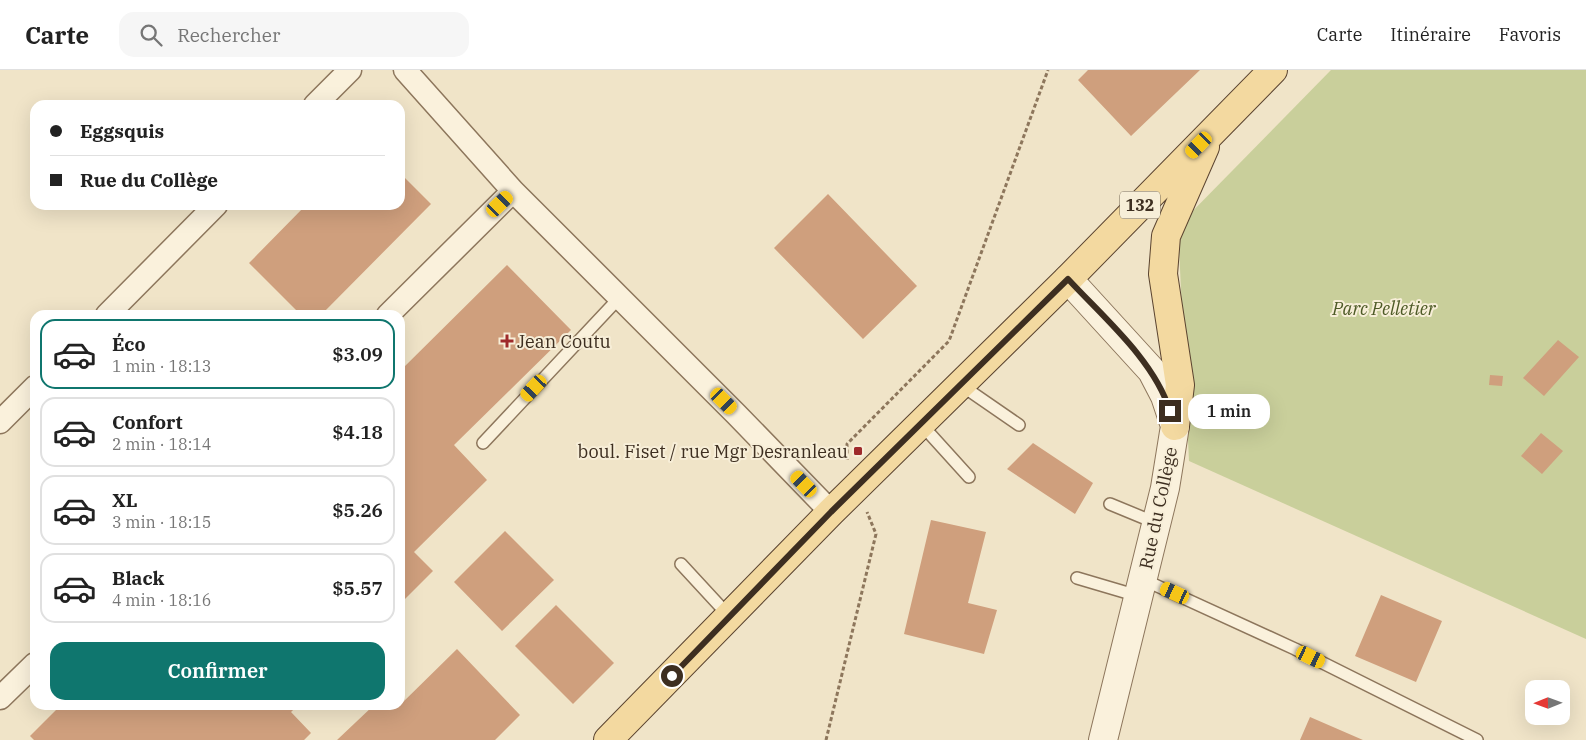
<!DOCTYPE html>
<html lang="fr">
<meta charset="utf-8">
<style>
body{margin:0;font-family:"IBM Plex Serif",serif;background:#f6f6f6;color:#222;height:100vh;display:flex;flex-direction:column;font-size:19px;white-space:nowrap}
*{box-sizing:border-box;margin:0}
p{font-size:16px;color:#767676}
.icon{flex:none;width:28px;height:28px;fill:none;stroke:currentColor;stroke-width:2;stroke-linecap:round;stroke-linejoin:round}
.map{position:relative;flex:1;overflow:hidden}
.drawer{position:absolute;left:30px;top:240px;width:375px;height:400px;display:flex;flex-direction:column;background:#fff;border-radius:15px;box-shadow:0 5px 20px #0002}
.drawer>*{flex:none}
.banner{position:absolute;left:30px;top:30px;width:375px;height:110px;border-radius:15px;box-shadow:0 5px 20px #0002;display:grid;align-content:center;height:110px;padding:0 20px;background:#fff}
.needle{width:32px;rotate:269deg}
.controls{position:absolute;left:1525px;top:610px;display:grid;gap:10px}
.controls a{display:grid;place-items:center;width:45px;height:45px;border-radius:10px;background:#fff;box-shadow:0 5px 20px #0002;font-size:25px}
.end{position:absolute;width:22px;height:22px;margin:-11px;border:6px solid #3d2e20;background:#fff;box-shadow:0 0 0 2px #fff}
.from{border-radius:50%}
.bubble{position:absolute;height:35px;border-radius:15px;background:#fff;box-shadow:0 5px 20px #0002;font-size:16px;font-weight:600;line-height:35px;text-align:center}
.car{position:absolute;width:15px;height:30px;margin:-15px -8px;border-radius:6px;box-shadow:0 0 4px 1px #0007;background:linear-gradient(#f5c518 24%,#345 0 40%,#f5c518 0 76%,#345 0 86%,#f5c518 0)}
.banner b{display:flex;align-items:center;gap:18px;height:48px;font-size:19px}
.banner b+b{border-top:1px solid #e0e0e0}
.banner i{width:12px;height:12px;background:#222}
ul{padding:9px 0 0;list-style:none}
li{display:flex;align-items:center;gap:15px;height:70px;margin:0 10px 8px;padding:0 10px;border:2px solid #e0e0e0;border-radius:15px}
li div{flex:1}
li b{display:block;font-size:19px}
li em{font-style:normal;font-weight:600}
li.selected{border-color:#0f766e}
li>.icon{width:45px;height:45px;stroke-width:1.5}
.primary-button{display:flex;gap:10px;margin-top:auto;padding:10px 20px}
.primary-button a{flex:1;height:58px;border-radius:15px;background:#0f766e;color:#fff;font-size:20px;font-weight:600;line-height:58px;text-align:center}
header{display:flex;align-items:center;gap:30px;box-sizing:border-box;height:70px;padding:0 25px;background:#fff;border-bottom:1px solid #e0e0e0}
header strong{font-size:24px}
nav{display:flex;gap:28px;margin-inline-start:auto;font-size:18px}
.search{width:350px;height:45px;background:#f6f6f6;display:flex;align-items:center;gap:12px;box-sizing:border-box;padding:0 18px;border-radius:15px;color:#767676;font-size:19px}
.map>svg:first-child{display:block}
</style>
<header>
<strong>Carte</strong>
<div class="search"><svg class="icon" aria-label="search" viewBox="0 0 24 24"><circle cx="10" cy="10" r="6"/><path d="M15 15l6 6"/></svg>Rechercher</div>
<nav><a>Carte</a><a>Itinéraire</a><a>Favoris</a></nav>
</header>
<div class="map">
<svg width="1586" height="670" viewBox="0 0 1586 670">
<rect width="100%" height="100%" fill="#f0e4c8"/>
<path fill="#c9cf9b" d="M 1331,0 L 1586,0 L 1586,569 L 1189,391 L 1178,156 Z"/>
<path fill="#cf9f7d" d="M 1088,0 L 1200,0 L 1131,66 L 1078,10 Z
M 400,103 L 431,134 L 321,245 L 301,245 L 249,193 L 306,135 L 400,135 Z
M 828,124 L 917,216 L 863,269 L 774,178 Z
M 507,195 L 571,260 L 454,375 L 487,410 L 414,482 L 433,501 L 400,534 L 400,301 Z
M 1558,270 L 1579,287 L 1544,326 L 1523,308 Z
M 1490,305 L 1503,306 L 1502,316 L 1489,315 Z
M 1541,363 L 1563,381 L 1542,404 L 1521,386 Z
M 1033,373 L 1093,413 L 1075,444 L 1007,399 Z
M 931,450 L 986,462 L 968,533 L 997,540 L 984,584 L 904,564 Z
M 505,461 L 554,510 L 502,561 L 454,512 Z
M 1381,525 L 1442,551 L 1416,612 L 1355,586 Z
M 556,535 L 614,593 L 573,634 L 515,576 Z
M 457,579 L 520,645 L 495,670 L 337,670 L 374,635 L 389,635 L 394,639 L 400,635 Z
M 61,635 L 298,635 L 291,642 L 311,663 L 304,670 L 34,670 L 30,666 Z
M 1310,647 L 1363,670 L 1300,670 Z"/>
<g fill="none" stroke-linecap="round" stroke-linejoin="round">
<defs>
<path id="service" d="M 961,315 L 1019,355
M 921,354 L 969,407
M 483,373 L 620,227
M 1110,434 L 1156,453
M 681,494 L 729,546
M 1077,508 L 1138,526
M 1142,509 L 1295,579 L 1477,670"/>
<path id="minor" d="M 405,0 L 513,121 L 736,344 L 831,442
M 315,35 L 350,0
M 107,245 L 216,135
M 388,245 L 513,121
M 0,352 L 35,317
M 0,628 L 35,594"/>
<path id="tertiary" d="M 1068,209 L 1152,301 L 1165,326 L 1175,356 L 1165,418 L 1103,670"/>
<path id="primary" d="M 1175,356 L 1180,315 L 1163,204 L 1166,166 L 1205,77
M 608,670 L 831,442 L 1068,209 L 1273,0"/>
</defs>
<use href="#service" stroke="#8d765c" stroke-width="14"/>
<use href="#minor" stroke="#8d765c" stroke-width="25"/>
<use href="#tertiary" stroke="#8d765c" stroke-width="30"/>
<use href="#primary" stroke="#5b4430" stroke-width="30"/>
<path stroke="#8d765c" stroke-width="3" stroke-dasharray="4 2.5" stroke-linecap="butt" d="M 847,390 L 847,374 L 949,271 L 1048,0
M 826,670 L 876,464 L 867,442"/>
<use href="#service" stroke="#faf1dc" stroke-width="11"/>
<use href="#minor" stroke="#faf1dc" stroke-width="22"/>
<use href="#tertiary" stroke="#faf1dc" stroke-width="28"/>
<use href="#primary" stroke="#f3d9a0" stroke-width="28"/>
</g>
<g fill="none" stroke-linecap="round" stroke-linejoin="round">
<path stroke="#3d2e20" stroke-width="6" d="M 672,606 L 831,442 L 1068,209 C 1104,248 1154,290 1170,341"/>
</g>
<g fill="#9e2a2b" stroke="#f7eed8" stroke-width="2">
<path d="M504.5 263.5h5v5h5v5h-5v5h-5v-5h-5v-5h5z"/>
<rect x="853" y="376" width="10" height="10" rx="2.5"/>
</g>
<g text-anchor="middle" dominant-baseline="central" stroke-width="4" stroke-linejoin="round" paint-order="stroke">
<rect fill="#f7eed8" stroke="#756857" stroke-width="1" x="1120" y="121.5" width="40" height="27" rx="4"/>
<g font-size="16" font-weight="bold" fill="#3d2e20">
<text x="1140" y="135">132</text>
</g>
<g font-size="18" font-style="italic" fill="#4d5a26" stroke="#f7eed8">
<text x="1384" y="238">Parc Pelletier</text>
</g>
<g font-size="18" fill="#3d2e20" stroke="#f7eed8" text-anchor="start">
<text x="517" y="271">Jean Coutu</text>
<text x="848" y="381" text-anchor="end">boul. Fiset / rue Mgr Desranleau</text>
</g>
<g font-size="18" fill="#3d2e20" stroke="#f7eed8">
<text transform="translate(1158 438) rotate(-78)">Rue du Collège</text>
</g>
</g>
</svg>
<div class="controls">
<a><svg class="needle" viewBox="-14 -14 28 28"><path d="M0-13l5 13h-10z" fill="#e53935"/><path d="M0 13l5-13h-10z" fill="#767676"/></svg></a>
</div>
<i class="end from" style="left:672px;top:606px"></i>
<i class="end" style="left:1170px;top:341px"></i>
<div class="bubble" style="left:1188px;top:324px;width:82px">1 min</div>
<i class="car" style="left:1199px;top:75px;rotate:224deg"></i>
<i class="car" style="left:500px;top:134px;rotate:46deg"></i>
<i class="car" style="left:534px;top:318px;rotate:223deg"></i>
<i class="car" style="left:724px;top:331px;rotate:135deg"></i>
<i class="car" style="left:804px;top:414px;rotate:316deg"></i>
<i class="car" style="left:1175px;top:523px;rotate:295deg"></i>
<i class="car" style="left:1311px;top:587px;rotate:116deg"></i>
<div class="banner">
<b><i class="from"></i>Eggsquis</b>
<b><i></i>Rue du Collège</b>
</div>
<section class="drawer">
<ul>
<li class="selected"><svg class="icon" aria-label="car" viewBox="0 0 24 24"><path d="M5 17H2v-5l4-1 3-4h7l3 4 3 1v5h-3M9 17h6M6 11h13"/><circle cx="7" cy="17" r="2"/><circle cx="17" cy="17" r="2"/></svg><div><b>Éco</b><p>1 min · 18:13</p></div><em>$3.09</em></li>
<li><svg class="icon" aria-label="car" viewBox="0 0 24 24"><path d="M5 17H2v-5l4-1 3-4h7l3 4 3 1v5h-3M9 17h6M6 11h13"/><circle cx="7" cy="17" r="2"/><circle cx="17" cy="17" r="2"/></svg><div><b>Confort</b><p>2 min · 18:14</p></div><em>$4.18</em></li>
<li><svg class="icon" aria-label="car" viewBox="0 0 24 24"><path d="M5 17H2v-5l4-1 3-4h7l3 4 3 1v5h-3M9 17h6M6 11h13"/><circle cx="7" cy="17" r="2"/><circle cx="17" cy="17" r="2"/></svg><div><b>XL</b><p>3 min · 18:15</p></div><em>$5.26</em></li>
<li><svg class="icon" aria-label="car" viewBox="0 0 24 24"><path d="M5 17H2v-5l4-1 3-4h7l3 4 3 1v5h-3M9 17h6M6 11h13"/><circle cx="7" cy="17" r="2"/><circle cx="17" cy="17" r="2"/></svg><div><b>Black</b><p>4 min · 18:16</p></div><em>$5.57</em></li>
</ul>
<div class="primary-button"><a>Confirmer</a></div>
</section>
</div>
